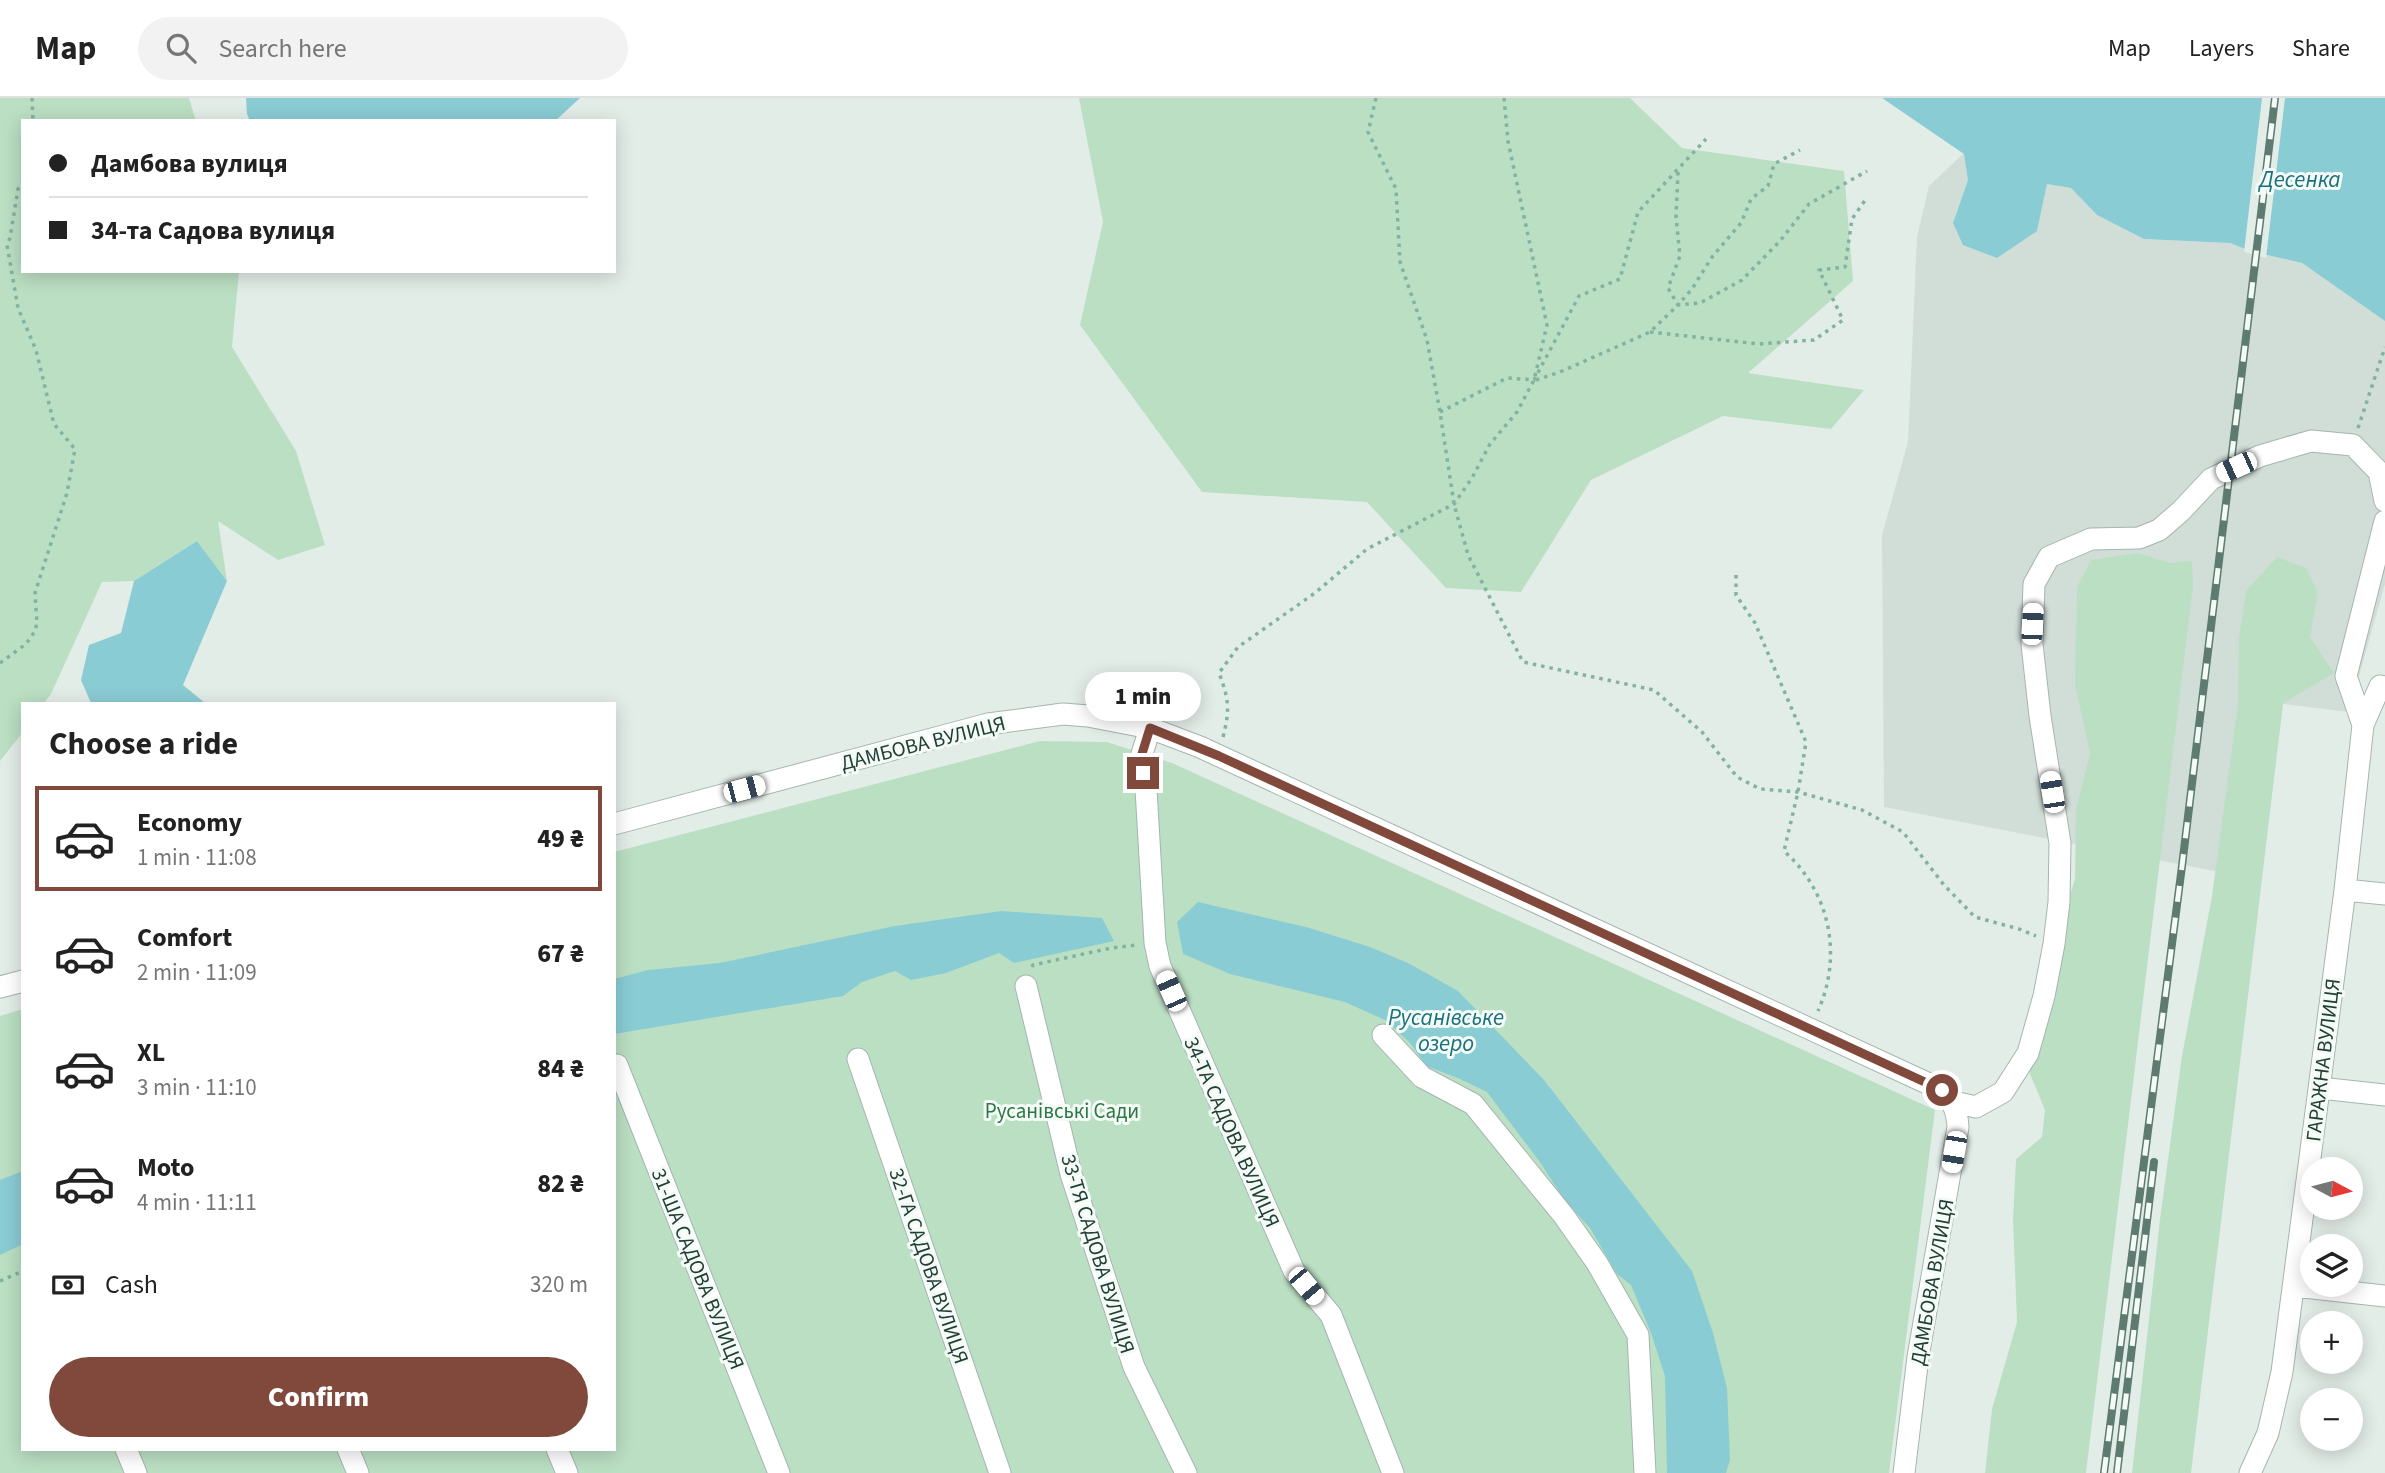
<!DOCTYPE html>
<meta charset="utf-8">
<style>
body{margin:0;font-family:"Source Sans 3",sans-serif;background:#f2f2f2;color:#222;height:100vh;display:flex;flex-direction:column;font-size:26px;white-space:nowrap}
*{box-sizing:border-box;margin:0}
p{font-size:23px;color:#767676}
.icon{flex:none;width:38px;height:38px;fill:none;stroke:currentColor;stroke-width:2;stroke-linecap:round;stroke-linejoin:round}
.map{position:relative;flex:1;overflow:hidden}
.panel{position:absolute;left:21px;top:604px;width:595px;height:749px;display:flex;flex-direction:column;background:#fff;border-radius:0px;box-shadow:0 4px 18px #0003}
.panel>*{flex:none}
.top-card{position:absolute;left:21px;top:21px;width:595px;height:154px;border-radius:0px;box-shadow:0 4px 18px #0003;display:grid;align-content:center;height:154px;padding:0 28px;background:#fff}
.needle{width:46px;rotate:97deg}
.buttons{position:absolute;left:2300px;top:1059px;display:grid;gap:14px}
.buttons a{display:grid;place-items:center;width:63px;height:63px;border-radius:50%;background:#fff;box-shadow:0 4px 18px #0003;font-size:35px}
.end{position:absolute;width:32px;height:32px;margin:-16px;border:9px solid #81493b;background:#fff;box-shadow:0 0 0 4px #fff}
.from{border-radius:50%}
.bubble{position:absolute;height:49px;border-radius:24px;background:#fff;box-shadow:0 4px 18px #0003;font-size:23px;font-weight:800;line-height:49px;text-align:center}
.car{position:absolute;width:21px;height:42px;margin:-21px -10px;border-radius:9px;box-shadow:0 0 5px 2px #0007;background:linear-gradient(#fff 24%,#345 0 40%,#fff 0 76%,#345 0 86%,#fff 0)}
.top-card b{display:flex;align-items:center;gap:24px;height:66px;font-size:26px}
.top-card b+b{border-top:2px solid #e0e0e0}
.top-card i{width:18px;height:18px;background:#222}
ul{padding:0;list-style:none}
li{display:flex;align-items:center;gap:21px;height:105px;margin:0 14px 10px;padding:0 14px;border:4px solid transparent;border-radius:0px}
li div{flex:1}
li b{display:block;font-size:26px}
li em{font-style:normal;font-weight:800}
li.current{border-color:#81493b}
li>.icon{width:63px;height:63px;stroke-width:1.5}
h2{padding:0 28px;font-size:32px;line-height:84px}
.pay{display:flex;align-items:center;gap:18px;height:77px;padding:0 28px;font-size:26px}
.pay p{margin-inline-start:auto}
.button{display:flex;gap:14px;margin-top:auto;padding:14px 28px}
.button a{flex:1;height:80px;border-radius:42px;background:#81493b;color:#fff;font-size:28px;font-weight:800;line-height:80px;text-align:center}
header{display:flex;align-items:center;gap:42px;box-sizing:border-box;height:98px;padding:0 35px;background:#fff;border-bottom:2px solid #e0e0e0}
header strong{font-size:33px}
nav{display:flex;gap:38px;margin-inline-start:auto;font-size:24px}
.search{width:490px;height:63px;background:#f2f2f2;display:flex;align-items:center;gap:18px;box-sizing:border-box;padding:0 24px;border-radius:38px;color:#767676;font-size:26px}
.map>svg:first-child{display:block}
</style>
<header>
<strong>Map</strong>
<div class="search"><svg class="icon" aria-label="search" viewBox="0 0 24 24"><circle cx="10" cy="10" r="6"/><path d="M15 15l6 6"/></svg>Search here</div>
<nav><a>Map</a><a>Layers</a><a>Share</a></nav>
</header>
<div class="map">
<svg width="2385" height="1375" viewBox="0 0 2385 1375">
<rect width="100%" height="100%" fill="#e3ede8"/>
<path fill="#d1ddd7" d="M 1964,55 L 1968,82 L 1953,125 L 2037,133 L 2047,86 L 2071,90 L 2097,117 L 2144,141 L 2230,145 L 2250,153 L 2302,165 L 2385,223 L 2385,486 L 2349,614 L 2283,606 L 2261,782 L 1884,709 L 1882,437 L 1908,344 L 1917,139 L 1929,88 Z"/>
<path fill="#bbdfc3" d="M 0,0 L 189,0 L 196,23 L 23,23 L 23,173 L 239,173 L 232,249 L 296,353 L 325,447 L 278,462 L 218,423 L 227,483 L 197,443 L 134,483 L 102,484 L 51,596 L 44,605 L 23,606 L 23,634 L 0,663 Z
M 1079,0 L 1630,0 L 1682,50 L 1844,73 L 1853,183 L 1748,275 L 1864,292 L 1831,331 L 1723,318 L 1591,382 L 1521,494 L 1446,490 L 1367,404 L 1202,394 L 1080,227 L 1103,124 Z
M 2138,455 L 2169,465 L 2192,463 L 2193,488 L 2086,1375 L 1985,1375 L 1992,1311 L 2017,1224 L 2013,1122 L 2016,1061 L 2042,1039 L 2045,1012 L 2030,976 L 2029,948 L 2049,866 L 2075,781 L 2076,711 L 2090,655 L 2075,586 L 2077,489 L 2091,462 Z
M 2277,459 L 2306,470 L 2318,495 L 2310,539 L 2334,575 L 2283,605 L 2191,1375 L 2132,1375 L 2160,1121 L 2182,958 L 2212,798 L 2238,606 L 2239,540 L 2246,493 Z
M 1040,643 L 1107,644 L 1172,665 L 1935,1012 L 1889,1375 L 0,1375 L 0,918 L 23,911 L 23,1351 L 614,1351 L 614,754 Z"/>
<path fill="#8accd4" d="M 246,0 L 580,0 L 555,23 L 250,23 L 247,16 Z
M 1882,0 L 2385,0 L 2385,223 L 2302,165 L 2250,153 L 2230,145 L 2144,141 L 2097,117 L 2071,90 L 2047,86 L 2037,133 L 1997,160 L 1963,147 L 1953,125 L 1968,82 L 1964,56 Z
M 197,443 L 227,483 L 183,587 L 205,605 L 91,605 L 81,582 L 89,547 L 121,535 L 134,483 Z
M 1198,804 L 1306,829 L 1370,849 L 1410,866 L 1458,893 L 1544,982 L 1692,1173 L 1713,1235 L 1727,1290 L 1730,1362 L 1726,1375 L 1667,1375 L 1665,1278 L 1651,1235 L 1631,1187 L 1617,1176 L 1590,1130 L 1565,1103 L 1542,1067 L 1487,994 L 1458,980 L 1426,968 L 1411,946 L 1387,923 L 1345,904 L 1230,876 L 1183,856 L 1177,824 Z
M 1001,813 L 1102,820 L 1114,843 L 1014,865 L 999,855 L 946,875 L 911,882 L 895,873 L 862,884 L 843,898 L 614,936 L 614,881 L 648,872 L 720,865 L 895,828 Z
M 23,1073 L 23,1146 L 0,1157 L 0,1082 Z"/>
<path fill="#e3ede8" d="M 2262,0 L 2285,0 L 2266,160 L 2244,154 Z"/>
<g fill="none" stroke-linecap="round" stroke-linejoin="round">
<defs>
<path id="minor" d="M 2363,627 L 2346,578 L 2385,423
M 1150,630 L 1141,659 L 1146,691 L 1155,845 L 1160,868 L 1294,1173 L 1331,1217 L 1393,1375
M 614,726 L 988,626 L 1063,616 L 1088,618 L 1150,630 L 1200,649 L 1942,992 C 1953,1004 1957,1012 1958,1029 L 1918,1259 L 1904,1375
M 2345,792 L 2385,796
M 1026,888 L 1071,1076 L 1134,1269 L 1186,1375
M 0,889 L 23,883
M 1383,937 L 1422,979 L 1473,1006 L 1564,1118 L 1597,1165 L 1638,1237 L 1645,1375
M 858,961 L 1000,1375
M 617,967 L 779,1375
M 2320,990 L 2385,997
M 1954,1004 L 1976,1009 L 2003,994 L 2028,955 L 2044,898 L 2054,846 L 2059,804 L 2060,745 L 2040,618 L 2032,546 L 2034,486 L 2049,459 L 2091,441 L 2139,440 L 2159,432 L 2181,413 L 2211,381 L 2260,358 L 2311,343 L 2353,347 L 2379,374 L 2385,403
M 2295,1188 L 2385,1198
M 126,1351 L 136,1375
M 348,1351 L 358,1375
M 557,1351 L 567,1375
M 2250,1375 L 2268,1335 L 2282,1274 L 2345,792 L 2363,627 L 2380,588 L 2385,589"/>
</defs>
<use href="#minor" stroke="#a5b5af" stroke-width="23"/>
<path stroke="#82b2a1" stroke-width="3.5" stroke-dasharray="3.5 5" stroke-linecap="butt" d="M 32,0 L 33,23
M 1376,0 L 1368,34 L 1396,91 L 1400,164 L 1427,242 L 1440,314 L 1454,406 L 1468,457 L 1523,564 L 1654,592 L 1702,634 L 1737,679 L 1760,691 L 1798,694 L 1862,712 L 1903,734 L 1944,787 L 1975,819 L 2019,831 L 2036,838
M 1678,74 L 1676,119 L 1680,158 L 1668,190 L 1678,207 L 1692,191 L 1712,159 L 1741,125 L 1751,101 L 1768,88 L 1774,66 L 1800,52
M 1650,234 L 1759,246 L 1814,242 L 1843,222 L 1819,172 L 1845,169 L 1852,121 L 1866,101
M 1536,282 L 1560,274 L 1650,234 L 1678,207 L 1700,205 L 1742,182 L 1780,143 L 1809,106 L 1867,73
M 1440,314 L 1507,280 L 1534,282 L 1579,198 L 1620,181 L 1638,114 L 1706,41
M 2358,330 L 2385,249
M 1736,477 L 1736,497 L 1755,525 L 1806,644 L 1798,694 L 1784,753 C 1830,794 1843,857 1818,913
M 0,565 L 26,546 L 35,533 L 37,525 L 35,495 L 67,395 L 75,351 L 54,326 L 36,252 L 18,210 L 7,147 L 10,140 L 18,91 L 23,84
M 1223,639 C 1230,612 1229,601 1219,575 L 1238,549 L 1315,495 L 1367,451 L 1454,406 L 1472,380 L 1490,346 L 1517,314 L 1534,282 L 1547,227 L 1508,43 L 1504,0
M 1032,869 L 1033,867 L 1111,850 L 1137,847
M 0,1183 L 23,1173"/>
<use href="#minor" stroke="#fff" stroke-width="21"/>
<defs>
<path id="rail" d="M 2104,1375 L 2182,768 L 2275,0
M 2117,1375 L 2154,1064"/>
</defs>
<use href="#rail" stroke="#5d7b71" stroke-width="8"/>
<use href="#rail" stroke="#f4faf6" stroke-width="5" stroke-dasharray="16" stroke-linecap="butt"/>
</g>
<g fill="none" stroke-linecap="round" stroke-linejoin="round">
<path stroke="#81493b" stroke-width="9" d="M 1143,675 L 1141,659 L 1150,630 L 1219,658 L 1942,992"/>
</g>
<g text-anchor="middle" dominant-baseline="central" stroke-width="6" stroke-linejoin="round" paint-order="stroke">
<g font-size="21" fill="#223f36" stroke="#f4faf6">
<text transform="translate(923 645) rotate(-14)">ДАМБОВА ВУЛИЦЯ</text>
<text transform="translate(2323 962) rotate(-83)">ГАРАЖНА ВУЛИЦЯ</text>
<text transform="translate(1232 1034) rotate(66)">34-ТА САДОВА ВУЛИЦЯ</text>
<text transform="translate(1098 1156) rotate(73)">33-ТЯ САДОВА ВУЛИЦЯ</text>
<text transform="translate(929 1168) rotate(71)">32-ГА САДОВА ВУЛИЦЯ</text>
<text transform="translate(698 1171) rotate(68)">31-ША САДОВА ВУЛИЦЯ</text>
<text transform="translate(1932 1184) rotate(-80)">ДАМБОВА ВУЛИЦЯ</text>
</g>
<g font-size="21" fill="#2b7845" stroke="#f4faf6">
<text x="1062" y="1013">Русанівські Сади</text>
</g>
<g font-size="23" font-style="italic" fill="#1a717d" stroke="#f4faf6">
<text x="2300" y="81">Десенка</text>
<text x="1446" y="919">Русанівське<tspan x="1446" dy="26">озеро</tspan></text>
</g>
</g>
</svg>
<div class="buttons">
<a><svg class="needle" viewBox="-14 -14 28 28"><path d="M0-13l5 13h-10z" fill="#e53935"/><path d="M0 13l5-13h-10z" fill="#767676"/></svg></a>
<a><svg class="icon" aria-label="layers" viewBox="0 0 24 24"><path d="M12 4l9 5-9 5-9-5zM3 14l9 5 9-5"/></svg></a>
<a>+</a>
<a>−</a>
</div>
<i class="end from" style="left:1942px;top:992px"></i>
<i class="end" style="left:1143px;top:675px"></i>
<div class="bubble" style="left:1085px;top:574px;width:116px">1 min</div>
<i class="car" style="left:2236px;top:369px;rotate:246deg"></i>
<i class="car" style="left:2032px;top:526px;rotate:3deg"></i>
<i class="car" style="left:744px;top:691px;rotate:75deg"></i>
<i class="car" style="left:2052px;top:694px;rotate:351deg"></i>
<i class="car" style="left:1171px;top:893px;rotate:336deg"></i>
<i class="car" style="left:1954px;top:1054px;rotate:190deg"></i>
<i class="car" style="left:1306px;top:1188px;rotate:140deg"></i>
<div class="top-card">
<b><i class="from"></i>Дамбова вулиця</b>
<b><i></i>34-та Садова вулиця</b>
</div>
<section class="panel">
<h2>Choose a ride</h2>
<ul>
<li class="current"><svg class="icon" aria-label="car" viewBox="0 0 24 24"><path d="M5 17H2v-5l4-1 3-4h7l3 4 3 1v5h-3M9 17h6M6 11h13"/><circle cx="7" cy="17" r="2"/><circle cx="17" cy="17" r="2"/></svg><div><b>Economy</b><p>1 min · 11:08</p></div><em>49 ₴</em></li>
<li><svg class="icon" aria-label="car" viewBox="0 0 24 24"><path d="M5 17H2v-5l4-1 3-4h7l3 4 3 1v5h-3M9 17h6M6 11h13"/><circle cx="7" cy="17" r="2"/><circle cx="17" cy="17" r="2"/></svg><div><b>Comfort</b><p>2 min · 11:09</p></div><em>67 ₴</em></li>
<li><svg class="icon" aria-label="car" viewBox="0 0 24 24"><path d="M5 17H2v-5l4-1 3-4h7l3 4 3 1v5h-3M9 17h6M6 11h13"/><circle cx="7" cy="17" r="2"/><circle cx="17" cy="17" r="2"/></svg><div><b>XL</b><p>3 min · 11:10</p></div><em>84 ₴</em></li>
<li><svg class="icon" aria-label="car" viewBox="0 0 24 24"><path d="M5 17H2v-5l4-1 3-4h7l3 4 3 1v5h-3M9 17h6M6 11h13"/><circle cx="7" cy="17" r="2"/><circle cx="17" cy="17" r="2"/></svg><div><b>Moto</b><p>4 min · 11:11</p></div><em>82 ₴</em></li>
</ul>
<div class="pay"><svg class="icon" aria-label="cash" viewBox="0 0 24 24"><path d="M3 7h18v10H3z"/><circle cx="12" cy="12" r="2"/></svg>Cash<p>320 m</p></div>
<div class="button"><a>Confirm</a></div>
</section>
</div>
